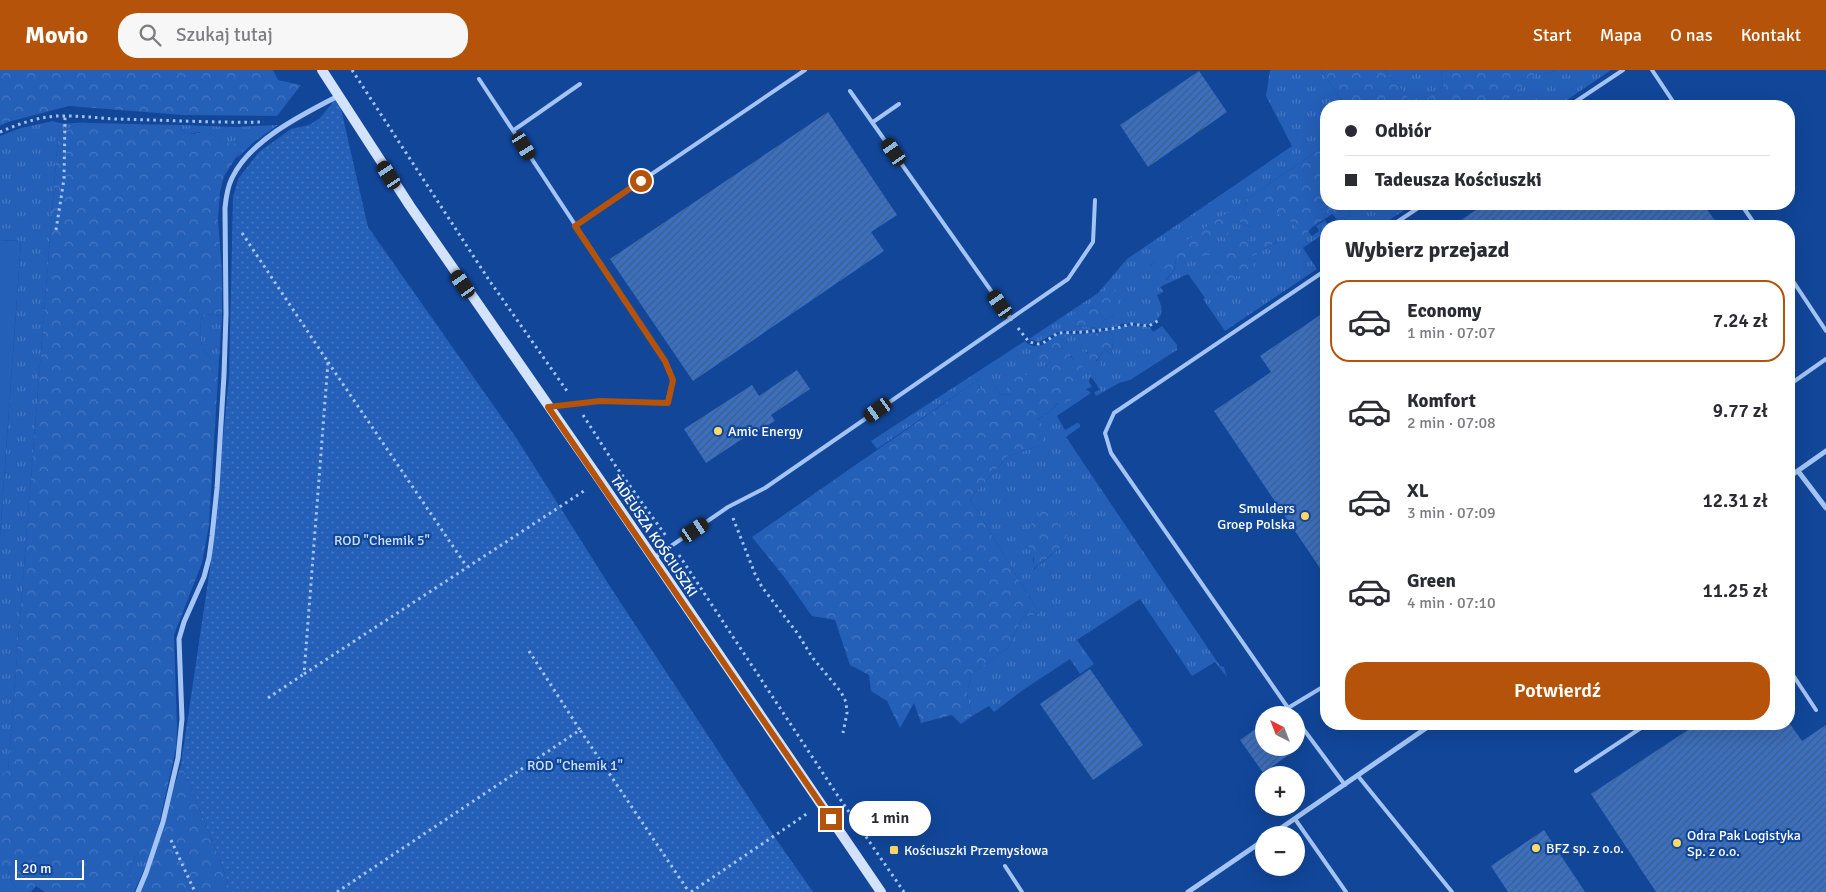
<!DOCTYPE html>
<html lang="pl">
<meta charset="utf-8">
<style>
body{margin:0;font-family:Signika,sans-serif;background:#f7f7f7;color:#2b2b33;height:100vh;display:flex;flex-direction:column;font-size:19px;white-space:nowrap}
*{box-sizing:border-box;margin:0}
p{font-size:16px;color:#7c7c81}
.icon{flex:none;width:28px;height:28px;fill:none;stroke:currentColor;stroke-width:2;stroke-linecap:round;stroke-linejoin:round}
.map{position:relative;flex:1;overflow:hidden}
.side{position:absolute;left:1320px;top:150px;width:475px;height:510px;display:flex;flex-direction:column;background:#fff;border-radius:20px;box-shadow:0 5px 20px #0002}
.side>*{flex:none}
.banner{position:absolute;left:1320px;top:30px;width:475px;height:110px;border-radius:20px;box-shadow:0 5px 20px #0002;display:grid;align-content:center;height:110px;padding:0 25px;background:#fff}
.needle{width:32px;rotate:318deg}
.tools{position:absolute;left:1255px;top:636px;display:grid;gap:10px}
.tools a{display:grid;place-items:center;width:50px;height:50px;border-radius:50%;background:#fff;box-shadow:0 5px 20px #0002;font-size:25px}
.scale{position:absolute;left:15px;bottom:12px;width:69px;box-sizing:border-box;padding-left:5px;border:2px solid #fff;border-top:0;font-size:14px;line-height:18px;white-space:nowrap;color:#fff;-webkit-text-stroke:4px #114699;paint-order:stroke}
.end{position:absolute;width:22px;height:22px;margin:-11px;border:6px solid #b45309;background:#fff;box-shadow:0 0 0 2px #fff}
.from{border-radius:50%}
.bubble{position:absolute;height:35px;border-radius:18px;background:#fff;box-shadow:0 5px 20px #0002;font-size:16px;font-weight:600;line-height:35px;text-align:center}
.car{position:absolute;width:15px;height:30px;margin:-15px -8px;border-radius:6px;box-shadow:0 0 4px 1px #0007;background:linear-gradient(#222 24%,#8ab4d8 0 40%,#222 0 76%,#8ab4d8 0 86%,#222 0)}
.banner b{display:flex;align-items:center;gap:18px;height:48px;font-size:19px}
.banner b+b{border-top:1px solid #e1e1e2}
.banner i{width:12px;height:12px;background:#2b2b33}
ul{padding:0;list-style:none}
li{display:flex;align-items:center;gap:15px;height:82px;margin:0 10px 8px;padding:0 15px;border:2px solid transparent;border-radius:20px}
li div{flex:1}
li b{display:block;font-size:19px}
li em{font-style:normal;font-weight:600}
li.current{border-color:#b45309}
li>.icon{width:45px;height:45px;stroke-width:1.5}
h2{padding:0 25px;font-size:22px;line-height:60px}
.action{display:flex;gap:10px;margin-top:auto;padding:10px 25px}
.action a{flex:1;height:58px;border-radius:20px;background:#b45309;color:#fff;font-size:20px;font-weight:600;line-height:58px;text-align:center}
header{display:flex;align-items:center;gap:30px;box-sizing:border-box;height:70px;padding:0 25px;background:#b45309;color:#fff}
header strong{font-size:24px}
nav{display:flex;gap:28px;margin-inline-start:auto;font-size:18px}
.search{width:350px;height:45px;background:#f7f7f7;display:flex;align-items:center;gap:12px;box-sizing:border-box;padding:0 18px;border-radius:20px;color:#7c7c81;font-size:19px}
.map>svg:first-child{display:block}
</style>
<header>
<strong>Movio</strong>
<div class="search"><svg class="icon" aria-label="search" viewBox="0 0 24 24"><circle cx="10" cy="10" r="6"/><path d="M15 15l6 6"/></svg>Szukaj tutaj</div>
<nav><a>Start</a><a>Mapa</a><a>O nas</a><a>Kontakt</a></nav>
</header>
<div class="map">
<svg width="1826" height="822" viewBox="0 0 1826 822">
<defs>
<pattern id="grass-tufts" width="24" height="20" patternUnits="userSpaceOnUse" patternTransform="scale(1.25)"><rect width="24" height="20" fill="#245fb8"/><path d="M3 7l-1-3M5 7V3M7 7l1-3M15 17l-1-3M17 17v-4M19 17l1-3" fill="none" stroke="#4577c3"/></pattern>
<pattern id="forest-crowns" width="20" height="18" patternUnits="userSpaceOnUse" patternTransform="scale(1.25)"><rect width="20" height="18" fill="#245fb8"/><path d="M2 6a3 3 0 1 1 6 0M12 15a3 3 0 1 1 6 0" fill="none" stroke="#4577c3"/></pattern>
<pattern id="park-dots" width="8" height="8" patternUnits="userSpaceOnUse" patternTransform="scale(1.25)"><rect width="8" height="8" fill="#245fb8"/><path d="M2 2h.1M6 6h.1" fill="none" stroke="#4577c3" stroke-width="1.8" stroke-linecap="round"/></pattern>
<pattern id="building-hatch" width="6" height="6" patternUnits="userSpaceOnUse" patternTransform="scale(1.25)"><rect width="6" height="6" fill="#3a70c1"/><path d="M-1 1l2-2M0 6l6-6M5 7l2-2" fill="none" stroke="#445c81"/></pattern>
</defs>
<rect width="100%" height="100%" fill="#114699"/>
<path fill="url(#grass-tufts)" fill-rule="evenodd" d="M 1270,0 L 1321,0 L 1346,36 L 1326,36 L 1326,75 L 1247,129 L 1243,143 L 1150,195 L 1154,203 L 1161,203 L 1166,210 L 1174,201 L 1176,190 L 1199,176 L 1211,165 L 1237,151 L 1250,157 L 1273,140 L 1308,161 L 1312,166 L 1319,161 L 1316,156 L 1325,150 L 1328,155 L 1337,149 L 1350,146 L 1349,134 L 1414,134 L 1380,156 L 1352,156 L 1346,149 L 1335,156 L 1326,156 L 1326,162 L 1303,178 L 1317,199 L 1225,261 L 1203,229 L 1205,228 L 1188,204 L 1160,217 L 1164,222 L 1157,225 C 1163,239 1165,245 1151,255 L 1133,253 L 1122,254 L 1115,257 L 1082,261 L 1064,261 L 1058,262 L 1038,272 L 1029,269 L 1098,223 L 1127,189 L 1292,76 L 1266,26 ZM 1241,161 L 1248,175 L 1277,172 L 1247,189 L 1256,191 L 1236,206 L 1222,206 L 1215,201 ZM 1119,227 L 1109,239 L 1113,246 L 1104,250 L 1099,258 L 1074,256 Z
M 1384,0 L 1441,0 L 1443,17 L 1416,36 Z
M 1539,0 L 1548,4 L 1557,0 L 1611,0 L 1558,36 L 1489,36 L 1509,28 Z
M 53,51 C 64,56 78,51 90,53 C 78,54 66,57 58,66 L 8,700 L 0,705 L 0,466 L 21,171 L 0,170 L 0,66 L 21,58 Z
M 180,55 L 235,57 L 278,55 L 254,72 L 237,88 L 239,83 L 230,74 L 222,73 L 211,63 L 199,62 L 188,64 L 181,59 Z
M 205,244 L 222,246 L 219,291 C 199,287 198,263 202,246 Z
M 1130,255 L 1150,257 L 1153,262 L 1162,256 L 1177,275 L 1177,280 L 1130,310 L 1119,313 L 1096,326 L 1094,322 L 1100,320 L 1093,309 L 1090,307 L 1089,312 L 1092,317 L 1086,319 L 1091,323 L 1057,346 L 1065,360 L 1077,353 L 1080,354 L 1080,357 L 1066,367 L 1220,596 L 1224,597 L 1227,607 L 1215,592 L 1192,606 L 1140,529 L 1077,570 L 1094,594 L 1080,604 L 1070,589 L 1023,620 L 994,642 L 989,636 L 972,646 L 967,625 L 971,604 L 1008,578 L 1022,548 L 1039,543 L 970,429 L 1008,386 L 1042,375 L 1036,351 L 1052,340 L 1076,312 L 1074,291 L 1066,277 L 1067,265 L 1058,264 L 1065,263 L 1080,264 L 1096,262 C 1089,268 1090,281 1083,288 L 1086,295 L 1101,293 L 1096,292 L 1105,279 L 1111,285 L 1114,266 L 1106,260 ZM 1077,446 L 1060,478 L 1033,500 L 1034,449 L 1039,453 L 1057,457 Z
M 1025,271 C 1030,276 1036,278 1044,274 L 1032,289 L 1052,290 L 1046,296 L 1037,300 L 1039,305 L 1019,305 L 1009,325 L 1000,324 L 995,317 L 981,321 L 979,315 L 982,307 L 877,379 L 871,371 Z
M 158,759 L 146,795 L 134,822 L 132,822 L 129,803 L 135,787 L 146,775 L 151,762 Z
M 7,797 L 12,812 L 19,822 L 0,822 L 0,799 Z"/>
<path fill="url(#forest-crowns)" d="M 0,0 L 273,0 L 278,10 L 301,15 L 277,46 L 182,45 L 69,36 L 8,52 L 0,56 Z
M 1321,0 L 1384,0 L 1416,36 L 1443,17 L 1441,0 L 1557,0 L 1548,4 L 1539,1 L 1509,28 L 1489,36 L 1346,36 Z
M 90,53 L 180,55 L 181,59 L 188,64 C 209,64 203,54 222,73 L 234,73 L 237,76 L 239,83 L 224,106 L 220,122 L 218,150 L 222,202 L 222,246 L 205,244 L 202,246 C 198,264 199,287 219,291 L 209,455 L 202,493 L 174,565 L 177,657 L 176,678 L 158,759 L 151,762 L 152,769 L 146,775 L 148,785 L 135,787 L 129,803 L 132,822 L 45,822 L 36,816 L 31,822 L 19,822 L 12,812 L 7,797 L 0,799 L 0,705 L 8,700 L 58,66 C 67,57 78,54 90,53 Z
M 1326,75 L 1326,134 L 1349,134 L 1350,146 L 1337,149 L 1332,144 C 1323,151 1311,155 1305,167 L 1298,164 L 1295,154 L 1273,141 L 1250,157 L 1237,151 L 1230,156 L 1227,168 L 1211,165 L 1214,184 L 1202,186 L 1199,177 L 1186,191 L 1176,190 L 1174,201 L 1165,210 L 1161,203 L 1154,203 L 1149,196 L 1228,142 L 1243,143 L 1247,129 Z
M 1241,161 L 1250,162 L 1248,175 L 1260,170 L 1278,171 L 1248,189 L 1256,191 L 1246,206 L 1236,206 L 1236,214 L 1223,216 L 1222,206 L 1215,201 L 1203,208 L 1198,198 L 1207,188 L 1215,189 L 1218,177 L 1231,174 Z
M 1114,218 L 1119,227 L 1117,237 L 1110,239 L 1113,246 L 1104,250 L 1099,258 L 1074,256 L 1067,248 Z
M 1106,260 L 1114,266 L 1111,285 L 1105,279 L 1096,291 L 1101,293 L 1100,300 L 1096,302 L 1092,297 L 1086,295 L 1079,285 L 1082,281 L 1088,283 L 1085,277 L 1090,274 L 1085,272 L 1087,266 Z
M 1058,264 L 1067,265 L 1066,277 L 1076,280 L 1070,286 L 1074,291 L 1077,290 L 1087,302 L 1076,312 L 1077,327 L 1057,337 L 1058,332 L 1052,340 L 1037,350 L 1046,358 L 1042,375 L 1008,386 L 970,429 L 1039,543 L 1022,548 L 1008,578 L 971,604 L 967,625 L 972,646 L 961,654 L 952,645 L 921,653 L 914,633 L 900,658 L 887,631 L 871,621 L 869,605 L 850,595 L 835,550 L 812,546 L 785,508 L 752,467 L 982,307 L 984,310 L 979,315 L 980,320 L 987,315 L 995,317 L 1000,324 L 1009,325 L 1011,310 L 1019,305 L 1038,305 L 1036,300 L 1046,296 L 1051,291 L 1031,290 L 1044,274 Z
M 1038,441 L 1058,444 L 1058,456 L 1066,444 L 1078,446 L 1060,478 L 1032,500 L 1034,489 L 1029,477 L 1027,463 L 1034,449 L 1039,452 Z
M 181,694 L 217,782 L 231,822 L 139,822 L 148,804 Z"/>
<path fill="url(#park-dots)" d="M 338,26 L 368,157 L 517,369 L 611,518 L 774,766 L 813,822 L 231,822 L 217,782 L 181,694 L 211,491 L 229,307 L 233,127 L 238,109 L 259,82 L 291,59 L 309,55 L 320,48 Z"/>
<path fill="#245fb8" d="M 0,170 L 21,171 L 0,466 Z"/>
<path fill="url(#building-hatch)" d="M 1199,1 L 1227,42 L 1148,97 L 1120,55 Z
M 828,42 L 897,145 L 871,162 L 884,181 L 693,311 L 610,189 Z
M 1485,134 L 1703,134 L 1719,156 L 1452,156 Z
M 1326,241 L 1326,507 L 1214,341 L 1271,302 L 1260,286 Z
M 797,300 L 810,319 L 771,345 L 775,351 L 758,361 L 757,359 L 706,393 L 684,359 L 752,315 L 759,326 Z
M 1090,599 L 1143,675 L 1093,710 L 1040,634 Z
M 1264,653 L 1264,678 L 1299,678 L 1264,702 L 1264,704 L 1240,670 Z
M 1697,654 L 1790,654 L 1802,671 L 1826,655 L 1826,822 L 1656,822 L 1591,724 Z
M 1544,760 L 1585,822 L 1508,822 L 1491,796 Z"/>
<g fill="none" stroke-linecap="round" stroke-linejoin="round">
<path stroke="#a3c4f4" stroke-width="3" stroke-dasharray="2.5 4" stroke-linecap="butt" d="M 352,0 L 489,210 L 567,321
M 0,62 C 21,53 43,45 66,46 C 83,46 99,48 116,49 C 165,50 215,53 264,52
M 56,160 L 64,109 L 65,46
M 242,163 L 328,292 L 304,604 L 587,419
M 1018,258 L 1029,272 L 1038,274 L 1043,273 L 1058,263 L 1085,262 L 1117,258 L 1131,254 L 1149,256 L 1161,249
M 328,292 L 467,497
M 583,345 L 617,398 L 666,466
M 733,448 L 755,504 L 762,517 L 798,564 L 812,587 L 841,622 L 846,632 L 847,643 L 843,663
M 679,485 L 838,726 L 904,822
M 529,581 L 580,660
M 268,628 L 304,604
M 171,770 L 195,822
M 337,822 L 580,660 L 689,822
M 691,822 L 808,743"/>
<path stroke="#a3c4f4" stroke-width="4" d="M 1652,0 L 1676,36
M 479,9 L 665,291 L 673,309 L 667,333 L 599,331 L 550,337
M 850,21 L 1011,249
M 1569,36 L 1623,0
M 873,52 L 899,34
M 514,60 L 580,14
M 1741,134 L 1756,156
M 575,156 L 805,0
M 1391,156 L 1424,134
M 1789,205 L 1826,261
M 1789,315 L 1826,289
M 655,487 L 728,437 L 765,418 L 1068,209 L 1093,172 L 1095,130
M 1789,599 L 1816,640
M 1288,638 L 1326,615
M 1293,645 L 1111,383 L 1105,363 L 1114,343 L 1326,200
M 1296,649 L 1345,715
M 1576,701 L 1647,654
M 1358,706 L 1452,822
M 1295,749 L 1346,822
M 1005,796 L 1022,822"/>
<path stroke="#a3c4f4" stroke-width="5" d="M 1798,401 L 1826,438
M 1789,407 L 1826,381
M 1271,765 L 1432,654
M 138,822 L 146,803 L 163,752 L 178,688 L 182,649 L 179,569 L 184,552 L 204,507 L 209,488 L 212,466 L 217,418 L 224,305 L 226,244 L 225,138 C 226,127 227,118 232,108 C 250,70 303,44 338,26
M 1188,822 L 1264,770"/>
<path stroke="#d3e3fd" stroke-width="10" d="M 322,0 L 410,136 L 600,410 L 881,822"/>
</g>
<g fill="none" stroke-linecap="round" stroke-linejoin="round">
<path stroke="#b45309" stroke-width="6" d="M 641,111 L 575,156 L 665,291 L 673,310 L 668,333 L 600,331 L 548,337 L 831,749"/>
</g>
<g fill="#ffda66" stroke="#114699" stroke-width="2">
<circle cx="718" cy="361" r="5"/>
<circle cx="1305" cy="446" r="5"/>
<circle cx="1677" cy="773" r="5"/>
<circle cx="1536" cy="778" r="5"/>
<rect x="889" y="775" width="10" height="10" rx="2.5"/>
</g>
<g text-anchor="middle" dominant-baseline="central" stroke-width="4.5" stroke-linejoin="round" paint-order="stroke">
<g font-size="14" fill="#fff" stroke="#114699" text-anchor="start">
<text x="728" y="361">Amic Energy</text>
<text x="1295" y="438" text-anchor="end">Smulders<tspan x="1295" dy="16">Groep Polska</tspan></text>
<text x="1687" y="765">Odra Pak Logistyka<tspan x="1687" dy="16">Sp. z o.o.</tspan></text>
<text x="1546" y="778">BFZ sp. z o.o.</text>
<text x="904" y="780">Kościuszki Przemysłowa</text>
</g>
<g font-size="14" fill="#fff" stroke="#114699">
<text transform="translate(654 466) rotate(56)">TADEUSZA KOŚCIUSZKI</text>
</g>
<g font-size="14" fill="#cbe0fe" stroke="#114699">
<text x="382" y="470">ROD "Chemik 5"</text>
<text x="575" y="695">ROD "Chemik 1"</text>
</g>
</g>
</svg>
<div class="tools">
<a><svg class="needle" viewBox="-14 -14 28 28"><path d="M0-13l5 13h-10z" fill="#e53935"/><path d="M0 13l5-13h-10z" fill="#7c7c81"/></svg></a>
<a>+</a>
<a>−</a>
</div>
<div class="scale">20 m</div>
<i class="end from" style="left:641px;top:111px"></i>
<i class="end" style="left:831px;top:749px"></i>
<div class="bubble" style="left:849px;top:731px;width:82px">1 min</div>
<i class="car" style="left:524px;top:76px;rotate:148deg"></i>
<i class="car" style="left:894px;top:82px;rotate:325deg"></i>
<i class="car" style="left:389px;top:105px;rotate:327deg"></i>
<i class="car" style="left:463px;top:214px;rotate:325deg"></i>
<i class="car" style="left:1000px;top:234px;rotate:325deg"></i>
<i class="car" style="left:878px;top:340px;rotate:235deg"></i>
<i class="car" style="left:695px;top:460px;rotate:56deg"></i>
<div class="banner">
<b><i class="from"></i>Odbiór</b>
<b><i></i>Tadeusza Kościuszki</b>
</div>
<section class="side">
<h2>Wybierz przejazd</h2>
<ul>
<li class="current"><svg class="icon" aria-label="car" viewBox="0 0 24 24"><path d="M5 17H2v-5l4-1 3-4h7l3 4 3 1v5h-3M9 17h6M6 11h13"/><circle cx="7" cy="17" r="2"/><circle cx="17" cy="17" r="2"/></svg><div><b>Economy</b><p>1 min · 07:07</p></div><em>7.24 zł</em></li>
<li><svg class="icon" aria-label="car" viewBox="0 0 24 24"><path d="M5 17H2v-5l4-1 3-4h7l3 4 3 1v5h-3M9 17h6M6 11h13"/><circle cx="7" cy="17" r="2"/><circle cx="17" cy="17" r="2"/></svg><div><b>Komfort</b><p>2 min · 07:08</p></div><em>9.77 zł</em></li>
<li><svg class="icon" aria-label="car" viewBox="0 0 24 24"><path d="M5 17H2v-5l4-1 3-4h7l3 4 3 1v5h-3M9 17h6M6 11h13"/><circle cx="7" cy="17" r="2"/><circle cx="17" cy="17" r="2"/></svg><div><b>XL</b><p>3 min · 07:09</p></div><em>12.31 zł</em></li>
<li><svg class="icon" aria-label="car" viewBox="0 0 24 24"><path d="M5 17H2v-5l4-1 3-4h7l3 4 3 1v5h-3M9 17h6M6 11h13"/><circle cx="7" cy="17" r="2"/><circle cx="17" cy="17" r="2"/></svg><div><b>Green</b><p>4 min · 07:10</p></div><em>11.25 zł</em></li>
</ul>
<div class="action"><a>Potwierdź</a></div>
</section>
</div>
